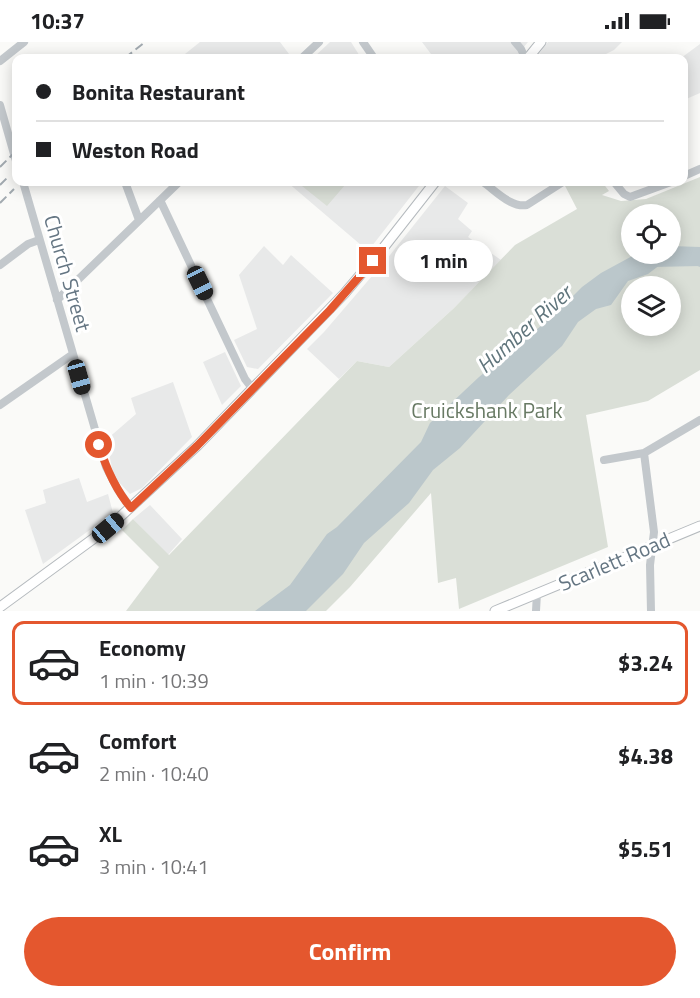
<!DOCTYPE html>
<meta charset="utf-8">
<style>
body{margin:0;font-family:"Titillium Web",sans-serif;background:#f6f6f6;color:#202124;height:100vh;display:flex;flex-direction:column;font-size:22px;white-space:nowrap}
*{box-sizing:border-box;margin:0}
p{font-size:20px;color:#757577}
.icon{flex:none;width:33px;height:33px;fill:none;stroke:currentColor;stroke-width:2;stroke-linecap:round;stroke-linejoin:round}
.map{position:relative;height:569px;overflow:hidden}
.details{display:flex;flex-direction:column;background:#fff;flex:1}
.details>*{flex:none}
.top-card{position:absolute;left:12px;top:12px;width:676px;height:132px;border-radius:12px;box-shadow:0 3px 15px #0003;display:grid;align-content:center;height:132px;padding:0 24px;background:#fff}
.fabs{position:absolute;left:621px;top:162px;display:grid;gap:12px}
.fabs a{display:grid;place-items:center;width:60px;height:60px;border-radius:50%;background:#fff;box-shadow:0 3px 15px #0003;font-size:30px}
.end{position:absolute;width:27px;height:27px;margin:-14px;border:8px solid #e4572e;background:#fff;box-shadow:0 0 0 3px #fff}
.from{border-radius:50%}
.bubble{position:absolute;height:42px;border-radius:21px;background:#fff;box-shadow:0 3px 15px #0003;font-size:20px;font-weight:700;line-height:42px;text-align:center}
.car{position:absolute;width:18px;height:36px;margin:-18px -9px;border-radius:8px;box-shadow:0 0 4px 2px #0007;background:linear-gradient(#222 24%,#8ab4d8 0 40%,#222 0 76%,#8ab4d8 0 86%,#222 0)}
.top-card b{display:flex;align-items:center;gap:21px;height:57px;font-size:22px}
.top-card b+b{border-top:2px solid #e0e0e0}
.top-card i{width:15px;height:15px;background:#202124}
ul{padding:10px 0 0;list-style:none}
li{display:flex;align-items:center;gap:18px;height:84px;margin:0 12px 9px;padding:0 12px;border:3px solid transparent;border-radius:12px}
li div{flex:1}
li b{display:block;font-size:22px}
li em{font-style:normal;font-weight:700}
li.on{border-color:#e4572e}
li>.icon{width:54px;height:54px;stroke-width:1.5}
.action{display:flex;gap:12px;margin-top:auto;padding:12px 24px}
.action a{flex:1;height:69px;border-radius:36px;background:#e4572e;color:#fff;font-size:24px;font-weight:700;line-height:69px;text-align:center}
.status{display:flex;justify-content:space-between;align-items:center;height:42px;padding:0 30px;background:#fff;direction:ltr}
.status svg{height:16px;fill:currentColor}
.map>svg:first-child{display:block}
</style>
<div class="status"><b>10:37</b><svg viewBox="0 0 49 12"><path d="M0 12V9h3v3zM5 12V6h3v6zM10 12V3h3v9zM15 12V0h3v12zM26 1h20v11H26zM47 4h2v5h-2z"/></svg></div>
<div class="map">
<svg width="700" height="569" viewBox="0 0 700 569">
<rect width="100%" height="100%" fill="#fafaf8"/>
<path fill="#e8e9e9" d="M 200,0 L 280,0 L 292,16 L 180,16 Z
M 330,0 L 351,0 L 361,16 L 313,16 Z
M 422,0 L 528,0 L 515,16 L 434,16 Z
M 548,0 L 622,0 L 614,8 L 598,16 L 536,16 Z
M 700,2 L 700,51 L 684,58 L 684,16 L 681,16 Z
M 287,140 L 422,140 L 368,209 Z
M 445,144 L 468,161 L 458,177 L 472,189 L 468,195 L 501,218 L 454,266 L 389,325 L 357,319 L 339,337 L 307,307 L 324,290 L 390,213 Z
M 264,204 L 283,223 L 291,213 L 333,251 L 258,327 L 247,325 L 234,298 L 257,287 L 239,233 Z
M 225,310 L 241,344 L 222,363 L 203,320 Z
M 173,340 L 192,395 L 142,446 L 130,452 L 114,435 L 106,398 L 136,372 L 131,356 Z
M 79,436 L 87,460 L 108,452 L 113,471 L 43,522 L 25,468 L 46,461 L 43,448 Z
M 150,463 L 182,497 L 168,513 L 133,477 Z"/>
<path fill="#dadfd7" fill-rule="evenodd" d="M 700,135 L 700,328 L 648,359 L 586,373 L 608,505 L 459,567 L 456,536 L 438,541 L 431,451 L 350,545 L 326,569 L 126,569 L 159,525 L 122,488 L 133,477 L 169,513 L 357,319 L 389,325 L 454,266 L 515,203 L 577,167 L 563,140 L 602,140 L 609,149 L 602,153 L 621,159 L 646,157 ZM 632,172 L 670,172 L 670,212 L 632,212 ZM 632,244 L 670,244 L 670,284 L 632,284 Z
M 297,140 L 341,140 L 345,143 L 327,164 Z"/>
<path fill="#bbc7cb" d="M 671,204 L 700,205 L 700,225 L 676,215 L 669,216 L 648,232 L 628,239 L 611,263 L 596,267 L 578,280 L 562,304 L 509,353 L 460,406 L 433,428 L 409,461 L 364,501 L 343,532 L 306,569 L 255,569 L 290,543 L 327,492 L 337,485 L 421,400 L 430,381 L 479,335 L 553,274 L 582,245 L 601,231 L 636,212 L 670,212 Z"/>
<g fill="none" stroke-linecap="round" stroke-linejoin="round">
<path stroke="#bbc7cb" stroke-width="14" d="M 652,218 L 700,217"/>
<defs>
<path id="major" d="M 528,16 L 541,0
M 0,565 L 108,486 L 197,404 L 344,252 L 384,205 L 435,140
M 495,569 L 700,484"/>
</defs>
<use href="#major" stroke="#b5babe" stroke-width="11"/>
<path stroke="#c3c8cc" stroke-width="8" d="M 363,0 L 374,16
M 515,0 L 521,7 L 525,16
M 302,16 L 319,0
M 0,19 L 24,0
M 0,63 L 16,119
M 684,134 L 700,127
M 23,140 L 106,425 L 118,448 L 131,466
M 125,140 L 139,178
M 483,140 C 496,149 511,166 527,163 L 563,140
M 614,140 L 624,152 L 630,155 L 671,140
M 160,158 L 245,337 L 252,346
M 0,223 L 28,202 L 39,198
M 57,258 L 179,140
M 0,363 L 73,312
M 644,411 L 654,490 L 650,523 L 651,569
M 604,418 L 644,411 L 700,378
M 536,569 L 537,551"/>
<use href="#major" stroke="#fff" stroke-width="9"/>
<path stroke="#a2aab0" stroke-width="2" stroke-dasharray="9 4.5" stroke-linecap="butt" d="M 125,16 L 145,0
M 0,125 L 16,109
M 0,143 L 8,135
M 0,161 L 14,147"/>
</g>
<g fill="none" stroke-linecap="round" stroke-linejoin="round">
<path stroke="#e4572e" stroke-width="8" d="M 99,403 C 106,426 115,447 131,466 L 197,404 L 330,268 L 373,219"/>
</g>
<g text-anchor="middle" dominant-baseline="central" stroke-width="6" stroke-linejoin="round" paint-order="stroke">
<g font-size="21" fill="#657683" stroke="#fff">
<text transform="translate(68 231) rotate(74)">Church Street</text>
<text transform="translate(614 519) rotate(-23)">Scarlett Road</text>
</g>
<g font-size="21" fill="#687a64" stroke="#fff">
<text x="487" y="368">Cruickshank Park</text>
</g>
<g font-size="22" font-style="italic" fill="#60757c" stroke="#fff">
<text transform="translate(524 287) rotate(-42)">Humber River</text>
</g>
</g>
</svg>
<div class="fabs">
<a><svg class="icon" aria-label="locate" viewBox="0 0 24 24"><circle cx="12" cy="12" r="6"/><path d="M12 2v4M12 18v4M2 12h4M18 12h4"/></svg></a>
<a><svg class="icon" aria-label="layers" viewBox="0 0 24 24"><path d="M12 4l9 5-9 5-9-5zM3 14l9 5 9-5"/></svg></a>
</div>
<i class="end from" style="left:99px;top:403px"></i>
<i class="end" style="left:373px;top:219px"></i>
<div class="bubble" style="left:394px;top:198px;width:99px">1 min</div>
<i class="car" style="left:200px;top:241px;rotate:154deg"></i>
<i class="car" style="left:79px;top:335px;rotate:164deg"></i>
<i class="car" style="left:108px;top:486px;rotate:50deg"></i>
<div class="top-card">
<b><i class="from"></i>Bonita Restaurant</b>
<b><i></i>Weston Road</b>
</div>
</div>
<section class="details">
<ul>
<li class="on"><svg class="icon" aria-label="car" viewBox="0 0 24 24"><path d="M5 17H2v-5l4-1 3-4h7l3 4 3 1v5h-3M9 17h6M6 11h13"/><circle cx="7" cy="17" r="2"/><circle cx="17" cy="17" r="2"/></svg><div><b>Economy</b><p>1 min · 10:39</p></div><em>$3.24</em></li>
<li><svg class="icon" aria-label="car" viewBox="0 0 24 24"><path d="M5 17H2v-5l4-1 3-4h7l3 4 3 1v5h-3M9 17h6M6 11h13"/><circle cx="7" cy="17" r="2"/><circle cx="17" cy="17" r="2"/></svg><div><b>Comfort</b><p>2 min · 10:40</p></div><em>$4.38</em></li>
<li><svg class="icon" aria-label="car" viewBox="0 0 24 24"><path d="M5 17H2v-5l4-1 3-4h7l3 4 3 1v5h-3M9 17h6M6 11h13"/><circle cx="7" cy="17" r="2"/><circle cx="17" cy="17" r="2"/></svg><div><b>XL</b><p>3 min · 10:41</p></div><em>$5.51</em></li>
</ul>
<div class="action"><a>Confirm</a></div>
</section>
